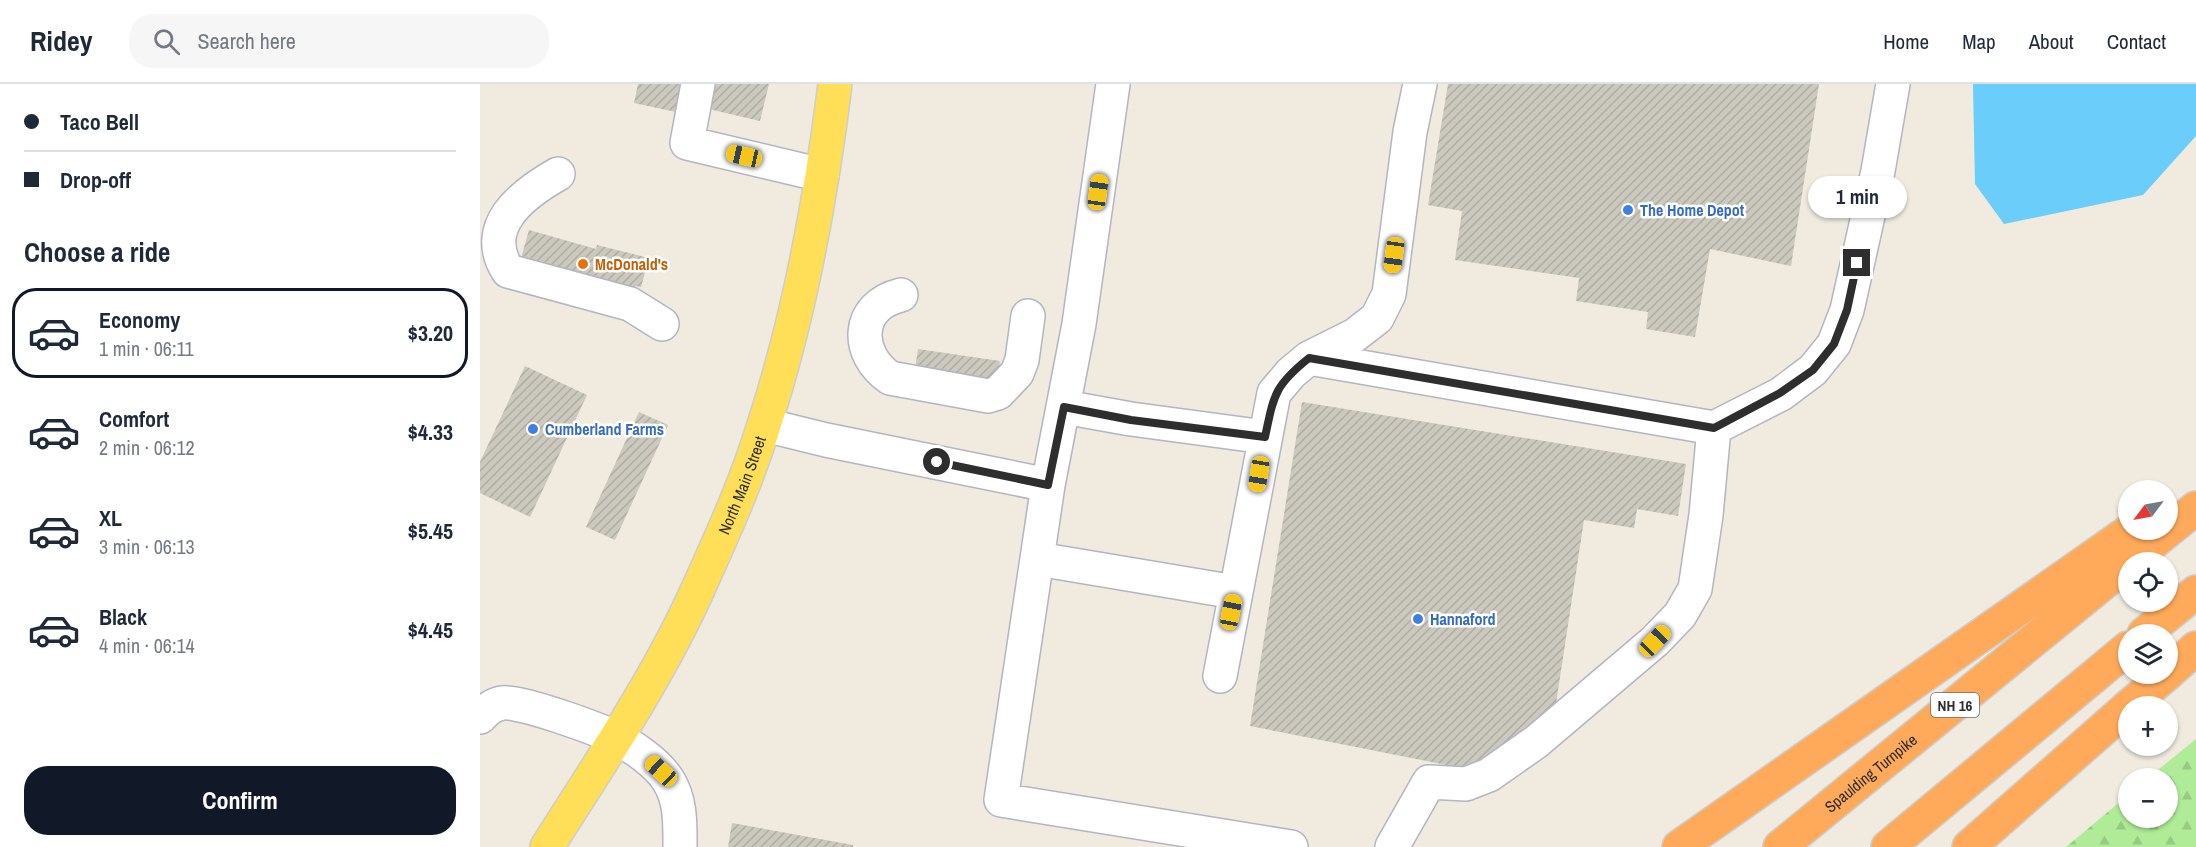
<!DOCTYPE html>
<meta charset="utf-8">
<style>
body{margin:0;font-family:"Archivo Narrow",sans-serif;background:#f6f6f7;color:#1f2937;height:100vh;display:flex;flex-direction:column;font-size:22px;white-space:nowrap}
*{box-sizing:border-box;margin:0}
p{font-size:20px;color:#747a83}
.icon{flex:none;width:33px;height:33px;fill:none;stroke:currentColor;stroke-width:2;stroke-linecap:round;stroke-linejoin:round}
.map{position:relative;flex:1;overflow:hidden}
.panel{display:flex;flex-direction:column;background:#fff;width:480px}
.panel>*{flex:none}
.banner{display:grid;align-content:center;height:132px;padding:0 24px;background:#fff}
.needle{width:39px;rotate:238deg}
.buttons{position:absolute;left:1638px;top:396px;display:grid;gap:12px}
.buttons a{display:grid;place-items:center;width:60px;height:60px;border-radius:50%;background:#fff;box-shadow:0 2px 4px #0004;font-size:30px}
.end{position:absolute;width:27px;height:27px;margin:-14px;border:8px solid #2e2e2e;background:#fff;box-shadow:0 0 0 3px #fff}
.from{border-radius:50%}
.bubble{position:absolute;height:42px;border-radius:21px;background:#fff;box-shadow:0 2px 4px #0004;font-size:20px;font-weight:700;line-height:42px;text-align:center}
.car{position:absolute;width:18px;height:36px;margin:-18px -9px;border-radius:8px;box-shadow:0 0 4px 2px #0007;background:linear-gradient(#f5c518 24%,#345 0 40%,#f5c518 0 76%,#345 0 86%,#f5c518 0)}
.banner b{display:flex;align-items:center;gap:21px;height:57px;font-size:22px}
.banner b+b{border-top:2px solid #e0e1e3}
.banner i{width:15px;height:15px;background:#1f2937}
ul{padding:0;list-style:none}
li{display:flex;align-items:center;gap:18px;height:90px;margin:0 12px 9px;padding:0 12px;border:3px solid transparent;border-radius:24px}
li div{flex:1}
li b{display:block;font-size:22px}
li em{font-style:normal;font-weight:700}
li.selected{border-color:#111827}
li>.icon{width:54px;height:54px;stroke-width:1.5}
h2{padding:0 24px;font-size:27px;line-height:72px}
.cta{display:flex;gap:12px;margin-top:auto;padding:12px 24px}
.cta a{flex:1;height:69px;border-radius:24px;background:#111827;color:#fff;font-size:24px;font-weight:700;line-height:69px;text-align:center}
header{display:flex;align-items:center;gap:36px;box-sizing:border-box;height:84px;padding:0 30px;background:#fff;border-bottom:2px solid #e0e1e3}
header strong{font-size:28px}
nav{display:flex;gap:33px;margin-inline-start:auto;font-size:21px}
.search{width:420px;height:54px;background:#f6f6f7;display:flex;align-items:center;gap:15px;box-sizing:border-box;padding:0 21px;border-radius:24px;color:#747a83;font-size:22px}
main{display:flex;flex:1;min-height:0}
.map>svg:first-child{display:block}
</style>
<header>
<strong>Ridey</strong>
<div class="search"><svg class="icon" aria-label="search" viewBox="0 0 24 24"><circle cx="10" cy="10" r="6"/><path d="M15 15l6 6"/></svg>Search here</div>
<nav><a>Home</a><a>Map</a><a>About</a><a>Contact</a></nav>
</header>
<main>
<section class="panel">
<div class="banner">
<b><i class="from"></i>Taco Bell</b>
<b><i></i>Drop-off</b>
</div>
<h2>Choose a ride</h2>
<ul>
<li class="selected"><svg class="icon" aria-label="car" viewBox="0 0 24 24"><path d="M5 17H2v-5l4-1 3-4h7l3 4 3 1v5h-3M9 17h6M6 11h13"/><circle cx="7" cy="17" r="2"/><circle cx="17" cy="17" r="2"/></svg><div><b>Economy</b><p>1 min · 06:11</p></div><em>$3.20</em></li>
<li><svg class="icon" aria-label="car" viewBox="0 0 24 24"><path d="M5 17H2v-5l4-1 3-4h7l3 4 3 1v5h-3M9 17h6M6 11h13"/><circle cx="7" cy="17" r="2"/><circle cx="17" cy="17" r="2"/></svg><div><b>Comfort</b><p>2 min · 06:12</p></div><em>$4.33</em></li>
<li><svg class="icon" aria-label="car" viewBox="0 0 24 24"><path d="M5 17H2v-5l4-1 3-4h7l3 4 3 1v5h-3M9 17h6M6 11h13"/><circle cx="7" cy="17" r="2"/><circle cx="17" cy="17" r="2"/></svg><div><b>XL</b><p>3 min · 06:13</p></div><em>$5.45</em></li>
<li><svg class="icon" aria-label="car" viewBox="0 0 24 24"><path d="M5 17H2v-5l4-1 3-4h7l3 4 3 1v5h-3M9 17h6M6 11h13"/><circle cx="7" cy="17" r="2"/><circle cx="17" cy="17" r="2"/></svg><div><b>Black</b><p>4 min · 06:14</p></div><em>$4.45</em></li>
</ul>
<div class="cta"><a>Confirm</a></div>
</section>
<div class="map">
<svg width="1716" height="763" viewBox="0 0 1716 763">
<defs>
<pattern id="forest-firs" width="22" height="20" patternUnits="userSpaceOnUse" patternTransform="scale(1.5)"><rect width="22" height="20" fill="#b0eb98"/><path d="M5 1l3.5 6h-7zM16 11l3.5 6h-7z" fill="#98ca83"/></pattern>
<pattern id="building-hatch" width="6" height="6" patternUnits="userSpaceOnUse" patternTransform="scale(1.5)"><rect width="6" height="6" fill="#cbc8bd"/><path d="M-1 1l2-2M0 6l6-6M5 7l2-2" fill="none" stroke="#afaca3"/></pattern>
</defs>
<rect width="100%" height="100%" fill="#f0eadf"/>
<path fill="url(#forest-firs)" d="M 1716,655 L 1716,763 L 1586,763 L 1648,711 L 1648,734 L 1688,734 L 1688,694 L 1668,694 Z"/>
<path fill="#6acdfa" d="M 1493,0 L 1716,0 L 1716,52 L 1663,111 L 1524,140 L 1495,100 Z"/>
<path fill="url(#building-hatch)" d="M 158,0 L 202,0 L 196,28 L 154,19 Z
M 225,0 L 289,0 L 280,37 L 220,23 Z
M 968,0 L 1339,0 L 1311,182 L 1230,165 L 1215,253 L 1166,245 L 1168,228 L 1096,217 L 1099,194 L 975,176 L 982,127 L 948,121 Z
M 49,146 L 116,165 L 117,161 L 169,174 L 161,203 L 156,202 L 153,216 L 38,185 Z
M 438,265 L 520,277 L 516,304 L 434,292 Z
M 45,282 L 107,311 L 50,433 L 0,409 L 0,378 Z
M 822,318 L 1206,380 L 1198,432 L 1157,425 L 1154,444 L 1104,436 L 1075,626 L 1002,688 L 770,642 Z
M 159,328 L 188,341 L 135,456 L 106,443 Z
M 252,739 L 373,761 L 373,763 L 248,763 Z"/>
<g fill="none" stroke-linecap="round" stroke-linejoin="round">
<defs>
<path id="minor" d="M 218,0 L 207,59 L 342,91
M 633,0 L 599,240 L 568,401 L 521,716 L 811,763
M 78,90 C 41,111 0,143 28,187 L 150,220 L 182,240
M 421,211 C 375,222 375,270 410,294 L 508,312 L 518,309 L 537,289 L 542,276 L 548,232
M 829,274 L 1234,344
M 584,323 L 651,335 L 785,353
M 285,341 L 346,356 L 568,401
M 558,475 L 755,508
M 740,592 L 794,309 L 811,289 L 829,274 L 875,251 L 897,234 L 909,210 L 930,48 L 940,0
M 0,633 C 7,626 12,621 22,619 C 39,616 118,645 136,654 C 154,663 177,679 188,696 C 201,716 200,740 200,763
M 912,763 L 949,698 L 986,700 L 1009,691 L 1056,658 L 1175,557 L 1200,531 L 1215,505 L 1226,431 L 1234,344 L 1301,310 L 1333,286 L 1354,260 L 1367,226 L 1398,87 L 1413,0"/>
<g id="major">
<path id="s1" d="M 67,763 C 120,679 177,596 218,505 C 242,452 267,397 284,341 C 320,231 341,114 355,0"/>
</g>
<g id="highway">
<path d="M 1649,478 L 1716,424"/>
<path d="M 1664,550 L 1716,508"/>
<path d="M 1688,589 L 1716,564"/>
<path d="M 1649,622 L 1687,590"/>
<path d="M 1199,763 L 1651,446"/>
<path id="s2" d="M 1300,763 L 1648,479"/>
<path d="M 1408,763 L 1648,564"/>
<path d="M 1489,763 L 1648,623"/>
</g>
</defs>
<use href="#minor" stroke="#b3b5c2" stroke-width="36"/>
<use href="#major" stroke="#cdcdcd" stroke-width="36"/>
<use href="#highway" stroke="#cdcdcd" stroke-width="36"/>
<use href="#minor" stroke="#fff" stroke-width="33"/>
<use href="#major" stroke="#fedf57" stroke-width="33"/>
<use href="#highway" stroke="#ffaa5b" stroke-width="33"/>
</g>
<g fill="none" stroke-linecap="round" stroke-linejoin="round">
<path stroke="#2e2e2e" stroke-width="8" d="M 457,378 L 568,401 L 584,323 L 651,336 L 785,353 C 794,311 794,302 829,274 L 1234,344 L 1300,309 L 1333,286 L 1354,260 L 1367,226 L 1377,179"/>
</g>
<g fill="#3f7fe0" stroke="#fff" stroke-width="2">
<circle cx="1148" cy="126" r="6"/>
<circle cx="53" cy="345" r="6"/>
<circle cx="938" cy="535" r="6"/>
</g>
<circle fill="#e8710a" stroke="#fff" stroke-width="2" cx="103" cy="180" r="6"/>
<g text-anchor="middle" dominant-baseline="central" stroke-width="5" stroke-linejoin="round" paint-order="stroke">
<rect fill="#fff" stroke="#6d6d6d" stroke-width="1.5" x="1451" y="609" width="48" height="24" rx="4.5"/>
<g font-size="15" font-weight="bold" fill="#2e2e2e">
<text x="1475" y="621">NH 16</text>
</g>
<g font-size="16" font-weight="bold" fill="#366cbe" stroke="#fff" text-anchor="start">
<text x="1160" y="126">The Home Depot</text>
<text x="65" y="345">Cumberland Farms</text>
<text x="950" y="535">Hannaford</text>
</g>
<g font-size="16" font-weight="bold" fill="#c56008" stroke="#fff" text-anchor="start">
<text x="115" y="180">McDonald's</text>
</g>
<g font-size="16" fill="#2e2e2e" stroke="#fff">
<text stroke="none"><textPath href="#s1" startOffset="412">North Main Street</textPath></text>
<text stroke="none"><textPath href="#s2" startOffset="117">Spaulding Turnpike</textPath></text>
</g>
</g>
</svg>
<div class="buttons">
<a><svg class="needle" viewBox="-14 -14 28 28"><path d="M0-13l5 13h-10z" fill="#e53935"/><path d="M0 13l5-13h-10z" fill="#747a83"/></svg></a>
<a><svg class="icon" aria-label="locate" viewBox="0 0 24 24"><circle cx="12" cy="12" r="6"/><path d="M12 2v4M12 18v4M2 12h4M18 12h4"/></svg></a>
<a><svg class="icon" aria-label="layers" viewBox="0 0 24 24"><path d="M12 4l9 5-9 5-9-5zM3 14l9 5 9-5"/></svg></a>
<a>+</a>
<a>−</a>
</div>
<i class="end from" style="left:457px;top:378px"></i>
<i class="end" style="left:1377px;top:179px"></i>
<div class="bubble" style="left:1328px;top:92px;width:99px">1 min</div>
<i class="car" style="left:264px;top:72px;rotate:283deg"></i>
<i class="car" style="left:618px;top:108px;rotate:8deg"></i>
<i class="car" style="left:914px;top:171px;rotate:188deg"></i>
<i class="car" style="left:779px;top:390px;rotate:189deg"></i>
<i class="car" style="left:751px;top:528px;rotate:11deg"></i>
<i class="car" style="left:1175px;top:557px;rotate:44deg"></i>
<i class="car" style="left:181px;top:687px;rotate:313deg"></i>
</div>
</main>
